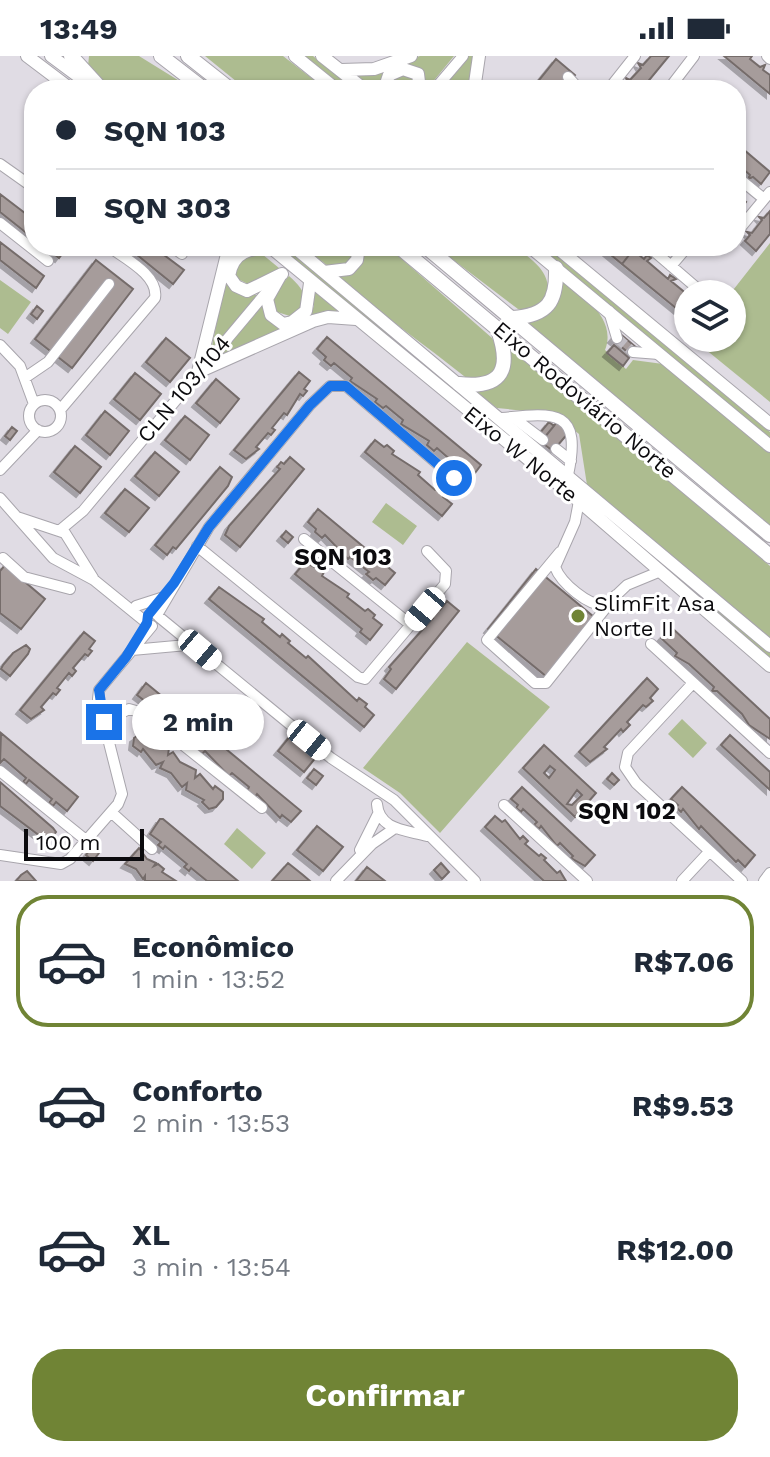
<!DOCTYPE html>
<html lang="pt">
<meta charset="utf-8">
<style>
body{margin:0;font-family:"Work Sans",sans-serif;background:#f6f6f7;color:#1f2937;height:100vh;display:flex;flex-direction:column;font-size:30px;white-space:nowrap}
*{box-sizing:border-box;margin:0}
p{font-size:26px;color:#747a83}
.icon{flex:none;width:44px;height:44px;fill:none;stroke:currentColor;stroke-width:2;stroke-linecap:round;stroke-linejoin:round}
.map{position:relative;height:825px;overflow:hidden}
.sheet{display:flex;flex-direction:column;background:#fff;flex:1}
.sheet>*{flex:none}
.banner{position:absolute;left:24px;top:24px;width:722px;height:176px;border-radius:32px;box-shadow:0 2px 6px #0004;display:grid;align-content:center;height:176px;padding:0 32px;background:#fff}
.fabs{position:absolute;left:674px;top:224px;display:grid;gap:16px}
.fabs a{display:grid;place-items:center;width:72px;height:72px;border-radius:50%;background:#fff;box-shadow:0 2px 6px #0004;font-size:40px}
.scale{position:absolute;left:24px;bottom:20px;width:120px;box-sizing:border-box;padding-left:8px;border:4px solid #0c0b0e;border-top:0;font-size:22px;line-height:28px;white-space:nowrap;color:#0c0b0e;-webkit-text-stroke:6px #fff;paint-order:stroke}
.end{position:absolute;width:36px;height:36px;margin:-18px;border:10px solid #1a73e8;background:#fff;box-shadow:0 0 0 4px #fff}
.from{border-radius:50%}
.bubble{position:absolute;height:56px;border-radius:28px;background:#fff;box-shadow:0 2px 6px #0004;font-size:26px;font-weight:700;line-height:56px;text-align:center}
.car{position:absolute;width:24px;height:48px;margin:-24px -12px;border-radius:10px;box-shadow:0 0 6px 2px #0007;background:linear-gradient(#fff 24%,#345 0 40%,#fff 0 76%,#345 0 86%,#fff 0)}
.banner b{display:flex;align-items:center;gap:28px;height:76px;font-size:30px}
.banner b+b{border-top:2px solid #e0e1e3}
.banner i{width:20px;height:20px;background:#1f2937}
ul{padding:14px 0 0;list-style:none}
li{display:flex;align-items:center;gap:24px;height:132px;margin:0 16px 12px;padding:0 16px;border:4px solid transparent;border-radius:32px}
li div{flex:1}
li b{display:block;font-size:30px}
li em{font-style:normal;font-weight:700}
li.current{border-color:#708435}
li>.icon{width:72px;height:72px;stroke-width:1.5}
.primary-button{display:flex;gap:16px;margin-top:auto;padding:16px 32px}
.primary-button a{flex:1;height:92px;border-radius:32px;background:#708435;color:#fff;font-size:32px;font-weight:700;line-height:92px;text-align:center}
.status{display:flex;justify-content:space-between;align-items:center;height:56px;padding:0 40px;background:#fff;direction:ltr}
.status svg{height:22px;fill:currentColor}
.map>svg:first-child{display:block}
</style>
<div class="status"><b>13:49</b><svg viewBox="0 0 49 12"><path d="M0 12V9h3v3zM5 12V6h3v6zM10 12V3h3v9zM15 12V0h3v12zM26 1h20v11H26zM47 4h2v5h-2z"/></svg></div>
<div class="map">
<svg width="770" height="825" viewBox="0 0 770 825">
<defs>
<filter id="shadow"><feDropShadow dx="-4" dy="4" stdDeviation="0" flood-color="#0004"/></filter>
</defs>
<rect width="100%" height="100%" fill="#e0dce4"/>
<path fill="#adbc90" d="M 89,0 L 139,0 L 194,34 L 107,34 L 88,10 Z
M 205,0 L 283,0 L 327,34 L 247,34 Z
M 304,0 L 313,0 L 355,34 L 346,34 Z
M 420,0 L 454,0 L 427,33 L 421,18 L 384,17 L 380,34 L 370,34 L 347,16 L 382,13 Z
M 466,0 L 474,0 L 469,34 L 437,34 Z
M 410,17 L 418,34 L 386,34 L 387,24 Z
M 770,187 L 770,346 L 694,284 L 732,282 L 730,238 Z
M 232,190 L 246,190 L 228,216 L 248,239 L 257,239 L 211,295 Z
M 274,190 L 283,190 L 682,520 L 770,597 L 770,605 Z
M 311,190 L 355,190 L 353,200 L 347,208 L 328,210 L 306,193 Z
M 361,190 L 387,190 L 492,282 L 501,299 L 494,320 L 469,324 C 424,288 378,256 333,218 L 339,218 Z
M 435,190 L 515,190 C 535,207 551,215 548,242 L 529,255 L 518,253 Z
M 536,190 L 545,190 L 756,364 L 770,376 L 770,384 Z
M 262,198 L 279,212 L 262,225 L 248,228 L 234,221 L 234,212 L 244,201 Z
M 289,220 C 306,235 310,244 293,261 L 274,255 L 271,241 Z
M 557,220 C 579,237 618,261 605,294 L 626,313 L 633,304 L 663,308 L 770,395 L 770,472 L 521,263 L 537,261 Z
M 0,224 L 31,246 L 8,278 L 0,272 Z
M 311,233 L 343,258 L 216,302 L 266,241 L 274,265 L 311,256 L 314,250 Z
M 509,291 L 770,510 L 770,589 L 587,429 L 579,378 L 554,358 L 497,352 L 472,334 L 481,335 Z
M 386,447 L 417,470 L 403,489 L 372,466 Z
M 467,586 L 550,651 L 440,777 L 400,737 L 363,712 Z
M 682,663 L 707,687 L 693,702 L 668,678 Z
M 237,772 L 266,797 L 252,813 L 224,788 Z"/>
<path fill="#a69c9b" stroke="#756c6b" stroke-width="2" fill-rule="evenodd" filter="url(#shadow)" d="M 651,0 L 669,0 L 641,34 L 622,34 L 628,27 L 626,22 L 630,24 L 641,12 L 638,7 L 643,9 Z
M 724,0 L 752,0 L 750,3 L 760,11 L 765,9 L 763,14 L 770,19 L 770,38 Z
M 556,3 L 575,19 L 562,34 L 531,34 Z
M 736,87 L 770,116 L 761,128 L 753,121 L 748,123 L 750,119 L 736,107 Z
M 739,134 L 738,139 L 746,146 L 737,158 L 736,137 Z
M 0,138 L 34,164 L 34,183 L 0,156 Z
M 770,155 L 770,178 L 756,195 L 745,185 L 750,179 L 747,176 L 752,177 L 762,164 L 759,161 L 764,162 Z
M 0,186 L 44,220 L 36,232 L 0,204 Z
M 44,190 L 68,190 L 59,202 Z
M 126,190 L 152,190 L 184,214 L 173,228 Z
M 600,190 L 628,190 L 633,194 L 622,208 Z
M 633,194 L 644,203 L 647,199 L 651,202 L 647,205 L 668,223 L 670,219 L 676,223 L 671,225 L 688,239 L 688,262 L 622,208 Z
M 96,204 L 133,233 L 72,312 L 35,283 Z
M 37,250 L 43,255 L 37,263 L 31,258 Z
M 618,276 L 637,292 L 631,299 L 612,283 Z
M 327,281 L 481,409 L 472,421 L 452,410 L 454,407 L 437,392 L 434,395 L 427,389 L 429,385 L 401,368 L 403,364 L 386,350 L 383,352 L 375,346 L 377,343 L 350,325 L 352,322 L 334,307 L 331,310 L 324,304 L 326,301 L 317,293 Z
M 166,282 L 190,302 L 170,326 L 146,306 Z
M 614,289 L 629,302 L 623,310 L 607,297 Z
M 299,316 L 310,325 L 304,333 L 307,335 L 303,340 L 300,338 L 287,359 L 284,357 L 272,372 L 275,374 L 271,379 L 268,377 L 256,391 L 259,393 L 246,403 L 234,394 Z
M 135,317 L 161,338 L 140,364 L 114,343 Z
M 216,323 L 239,343 L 220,367 L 196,347 Z
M 105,355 L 129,375 L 110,399 L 86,379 Z
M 185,360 L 209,379 L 190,404 L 165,384 Z
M 549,366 L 554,370 L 544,382 L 539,378 Z
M 557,366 L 569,376 L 553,395 L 541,386 Z
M 12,371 L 17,375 L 10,384 L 5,380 Z
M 375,384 L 384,391 L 387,389 L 394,395 L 392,398 L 420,416 L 418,419 L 435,434 L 438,431 L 445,437 L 443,441 L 452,448 L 442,460 L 365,396 Z
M 75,390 L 101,411 L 80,437 L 54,416 Z
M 155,396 L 179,416 L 159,440 L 135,420 Z
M 290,401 L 304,413 L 240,491 L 225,479 L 229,470 L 280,413 L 277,411 L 281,406 L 284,408 Z
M 220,411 L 232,421 L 228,430 L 176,493 L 173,491 L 167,499 L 155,489 Z
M 125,433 L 149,452 L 129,476 L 105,457 Z
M 318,453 L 395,517 L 385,529 L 376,522 L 373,524 L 366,518 L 369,516 L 350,501 L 348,503 L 325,479 L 322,482 L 315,476 L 316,473 L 308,466 Z
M 286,475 L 293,481 L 288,487 L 281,481 Z
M 305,506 L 324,516 L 322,520 L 349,538 L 347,541 L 365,555 L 368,553 L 375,559 L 373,562 L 382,569 L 370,584 L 360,576 L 362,573 L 295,518 Z
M 5,509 L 45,543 L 21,573 L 0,557 L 0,515 Z
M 536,513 L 600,566 L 552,625 L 488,573 Z
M 219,531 L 264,563 L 262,566 L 280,581 L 282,578 L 290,585 L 288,587 L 306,602 L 308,600 L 357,645 L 359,642 L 367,648 L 365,651 L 374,659 L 364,671 L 209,543 Z
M 447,545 L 459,555 L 396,633 L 384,623 L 391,613 L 389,611 L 433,562 L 431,560 L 437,552 L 440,554 Z
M 671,571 L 770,663 L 770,683 L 749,669 L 742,658 L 717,635 L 712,635 L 714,631 L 689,608 L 675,600 L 677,597 L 661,582 Z
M 84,576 L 95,585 L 89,593 L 92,595 L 88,600 L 85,598 L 73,612 L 76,615 L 72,620 L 69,617 L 57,632 L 60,634 L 56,639 L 53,637 L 41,651 L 44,654 L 31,663 L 20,654 Z
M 26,589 L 30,593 L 28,598 L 10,620 L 1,613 L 3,609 L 13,597 Z
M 647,622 L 658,633 L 650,642 L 653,645 L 646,651 L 643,649 L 627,666 L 630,669 L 623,676 L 621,673 L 604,691 L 607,693 L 590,706 L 579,696 Z
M 146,627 L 301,755 L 291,766 L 282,759 L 280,762 L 257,738 L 255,741 L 247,735 L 249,731 L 232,717 L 229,720 L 205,695 L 202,698 L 194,691 L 197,688 L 179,674 L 176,677 L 154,653 L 152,656 L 143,650 L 146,646 L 137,639 Z
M 146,674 L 157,687 L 169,692 L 168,699 L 173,696 L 180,706 L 196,714 L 195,722 L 200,718 L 213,733 L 215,730 L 223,736 L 223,743 L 216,751 L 209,753 L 202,746 L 204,744 L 186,734 L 187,727 L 182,731 L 171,717 L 160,712 L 163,706 L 156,709 L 143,693 L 141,696 L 133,690 L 134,682 Z
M 1,677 L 78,741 L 67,755 L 56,746 L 53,750 L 49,747 L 52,743 L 29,724 L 26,728 L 23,726 L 26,722 L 4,703 L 0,707 Z
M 291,679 L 317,700 L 304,716 L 278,695 Z
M 730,679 L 770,716 L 770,734 L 721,689 Z
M 544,689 L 596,737 L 575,761 L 523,712 ZM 550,710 L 555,714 L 549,722 L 544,717 ZM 577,734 L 582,739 L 572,749 L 567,748 Z
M 314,713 L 323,720 L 316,729 L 307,722 Z
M 612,717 L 619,724 L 614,729 L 607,723 Z
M 0,726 L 53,772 L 56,776 L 48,786 L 0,750 Z
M 522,731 L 595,799 L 585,810 L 571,802 L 573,800 L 560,787 L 557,790 L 541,770 L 539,773 L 534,769 L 537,766 L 523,753 L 521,756 L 516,752 L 518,749 L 511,743 Z
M 682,731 L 755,799 L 745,811 L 738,804 L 736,806 L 701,770 L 699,773 L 683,753 L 681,756 L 676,751 L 678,749 L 671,743 Z
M 495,760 L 502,766 L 505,764 L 520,783 L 523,780 L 528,785 L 525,788 L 539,800 L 541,798 L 546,802 L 544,804 L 557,817 L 560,815 L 566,825 L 544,825 L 485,771 Z
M 160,763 L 163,763 L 238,825 L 207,825 L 191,812 L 189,815 L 184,811 L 187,808 L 165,790 L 163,793 L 158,789 L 161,786 L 150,778 Z
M 317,770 L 343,791 L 323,815 L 297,794 Z
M 92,791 L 99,797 L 93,805 L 86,799 Z
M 139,792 L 147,803 L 156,807 L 154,810 L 158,808 L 164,813 L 162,816 L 176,825 L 145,825 L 145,820 L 143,823 L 136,813 L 125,808 Z
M 288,807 L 303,819 L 310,825 L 272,825 Z
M 441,807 L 449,816 L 442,823 L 434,814 Z
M 367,811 L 385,825 L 356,825 Z
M 27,815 L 36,825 L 16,825 L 21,819 Z"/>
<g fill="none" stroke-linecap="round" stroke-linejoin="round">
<path stroke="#c0bdc4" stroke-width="10" stroke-dasharray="10 5" stroke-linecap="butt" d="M 617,282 L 633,296"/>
<defs>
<path id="minor" d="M 767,0 L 770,3
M 568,21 L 580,34
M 434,34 L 463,0
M 608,34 L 635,0
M 668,34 L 694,0
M 0,108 L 34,132
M 736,120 L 764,143
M 0,167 L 48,205
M 736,177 L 770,136
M 171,190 L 182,198
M 648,190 L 698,233
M 671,210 L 688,190
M 609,255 L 617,282
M 0,289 L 20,310 L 34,348
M 633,296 L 659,298
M 26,321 L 48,306 L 109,228
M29 360a16 16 0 1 1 32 0a16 16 0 1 1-32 0Z
M 60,354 L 155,242 C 159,219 124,202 108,190
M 502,362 C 557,356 582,354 568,419
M 514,362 L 543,384
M 556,393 L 571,405
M 0,414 L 38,374
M 0,442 L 53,502 L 94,524 L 147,567
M 579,445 L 575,466 L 555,511 C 561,527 589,551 606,549 L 627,529 L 661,515
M 17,461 L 65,477 L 93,522
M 59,475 L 83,455 L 270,232
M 304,483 L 411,569
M 197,490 L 358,621 L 365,623 L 445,528 L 446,515 L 427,495
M 560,496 L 487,584 L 535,627 L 546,627 L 616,539
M 3,502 L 24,521 L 70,533
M 136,550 L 164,541
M 157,559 L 209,471 L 310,349 L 330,330 L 346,330 L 454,422
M 159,561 L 331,702 L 394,744 L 475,825
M 651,588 L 770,697
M 132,594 L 187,589
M 693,627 L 628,697 L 625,711 L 636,727 L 742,825
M 104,666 L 129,653 L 143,657 L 262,752
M 0,715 L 87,785
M 377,748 C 379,774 406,774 427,780
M 504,749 L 587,825
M 111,756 L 152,793
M 360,794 L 378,758
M 0,799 L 61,808 L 70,803 L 118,748 L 122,738 L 98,643 L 99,634 L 152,570
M 336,825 L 372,788 L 395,772
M 682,825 L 709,796
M 764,825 L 770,817"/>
<path id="major" d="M 27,0 L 72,34
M 51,0 L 94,32
M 295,0 L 337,34
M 322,0 L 365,34
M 341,14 L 374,13 L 411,0
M 384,34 L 389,19 L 403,13 L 418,18 L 420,34
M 474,34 L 479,0
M 269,190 L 579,445 L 770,610
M 293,190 L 770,590
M 529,190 L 770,390
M 555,190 L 770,368
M 272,192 C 250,192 233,195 229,220 L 236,230 L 247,235 L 282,218
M 324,216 L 349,213 L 357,204 L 359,190
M 280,220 L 267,243 L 271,259 L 283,268 L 292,266 L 306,255 L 310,227
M 198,316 L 313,265 L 328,261 L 356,263
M 198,316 L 229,190"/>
<path id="highway" d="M 71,0 L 102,34
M 161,0 L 205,34
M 188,0 L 231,34
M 398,190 L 770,500
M 425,190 L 770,479
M 513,262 C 548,259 557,246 556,212
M 459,328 C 504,333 511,312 498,274"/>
</defs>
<use href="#minor" stroke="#a8a5ac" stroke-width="12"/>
<use href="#major" stroke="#a8a5ac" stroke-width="14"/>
<use href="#highway" stroke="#a8a5ac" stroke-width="16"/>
<use href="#minor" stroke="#fff" stroke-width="10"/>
<use href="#major" stroke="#fff" stroke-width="12"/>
<use href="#highway" stroke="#fff" stroke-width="14"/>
</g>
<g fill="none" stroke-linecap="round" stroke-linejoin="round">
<path stroke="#1a73e8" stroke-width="10" d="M 104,666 L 99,634 L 126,601 L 147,567 L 148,559 L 174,527 L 209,471 L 310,349 L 330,330 L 346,330 L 454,422"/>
</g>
<circle fill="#708435" stroke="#fff" stroke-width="3" cx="578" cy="560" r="8"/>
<g text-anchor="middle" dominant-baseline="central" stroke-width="6" stroke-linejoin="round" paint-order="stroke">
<g font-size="22" fill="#0c0b0e" stroke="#fff">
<text transform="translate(184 333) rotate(-50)">CLN 103/104</text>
<text transform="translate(585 344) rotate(40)">Eixo Rodoviário Norte</text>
<text transform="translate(521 398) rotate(39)">Eixo W Norte</text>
</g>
<g font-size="22" fill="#0c0b0e" stroke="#fff" text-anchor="start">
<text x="594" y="547">SlimFit Asa<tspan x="594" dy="25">Norte II</tspan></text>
</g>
<g font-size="24" font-weight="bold" fill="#0c0b0e" stroke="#fff">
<text x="343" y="501">SQN 103</text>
<text x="627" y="755">SQN 102</text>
</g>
</g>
</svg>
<div class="fabs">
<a><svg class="icon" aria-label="layers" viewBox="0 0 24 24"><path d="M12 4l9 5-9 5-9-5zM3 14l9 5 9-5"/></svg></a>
</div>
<div class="scale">100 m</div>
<i class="end from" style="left:454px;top:422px"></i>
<i class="end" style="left:104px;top:666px"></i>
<div class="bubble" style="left:132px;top:638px;width:132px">2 min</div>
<i class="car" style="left:425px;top:553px;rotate:220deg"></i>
<i class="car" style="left:200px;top:594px;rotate:130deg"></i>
<i class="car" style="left:309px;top:684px;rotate:129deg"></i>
<div class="banner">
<b><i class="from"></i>SQN 103</b>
<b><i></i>SQN 303</b>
</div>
</div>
<section class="sheet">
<ul>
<li class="current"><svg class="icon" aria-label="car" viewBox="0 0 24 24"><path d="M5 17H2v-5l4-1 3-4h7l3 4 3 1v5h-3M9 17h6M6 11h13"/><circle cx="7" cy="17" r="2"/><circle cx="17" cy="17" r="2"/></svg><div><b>Econômico</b><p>1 min · 13:52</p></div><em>R$7.06</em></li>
<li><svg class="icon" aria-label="car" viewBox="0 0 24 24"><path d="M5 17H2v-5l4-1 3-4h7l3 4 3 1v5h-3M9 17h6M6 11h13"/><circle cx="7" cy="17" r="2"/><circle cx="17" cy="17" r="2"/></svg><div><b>Conforto</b><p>2 min · 13:53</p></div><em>R$9.53</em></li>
<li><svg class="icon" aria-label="car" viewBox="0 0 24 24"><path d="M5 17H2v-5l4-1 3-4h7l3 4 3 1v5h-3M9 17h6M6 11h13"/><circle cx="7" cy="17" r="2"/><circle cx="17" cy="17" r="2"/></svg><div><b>XL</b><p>3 min · 13:54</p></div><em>R$12.00</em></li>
</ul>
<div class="primary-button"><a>Confirmar</a></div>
</section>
